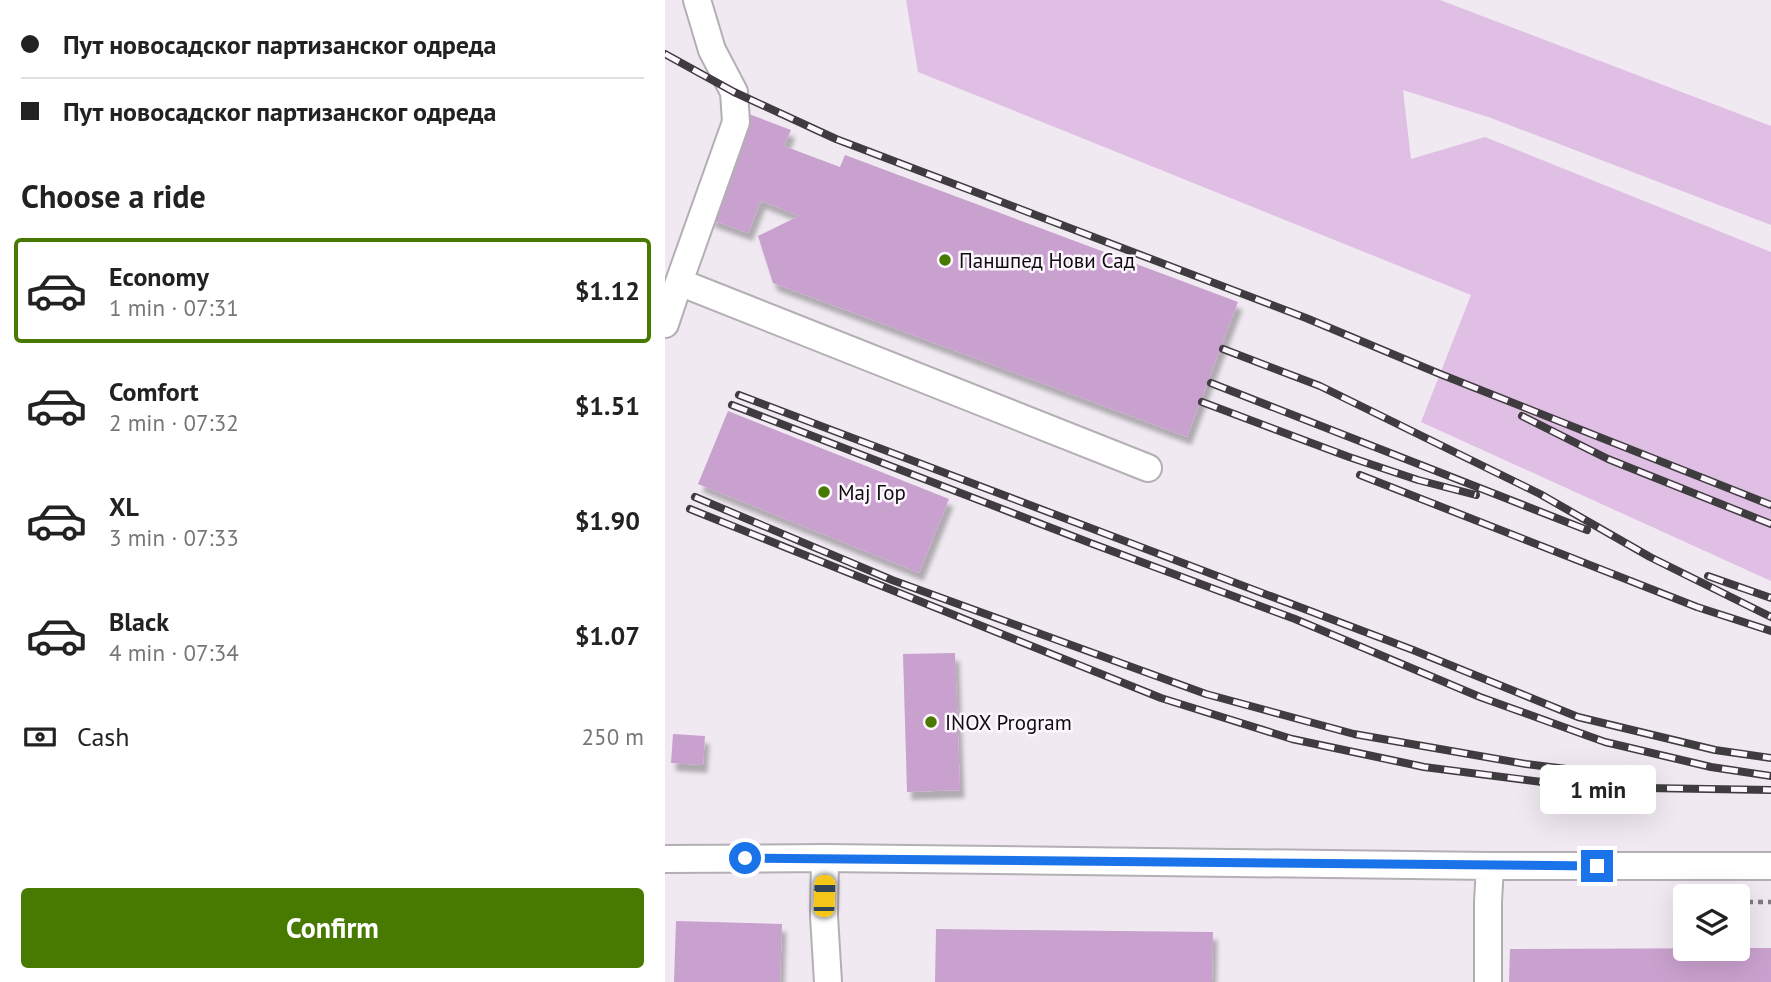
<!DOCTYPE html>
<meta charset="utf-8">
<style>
body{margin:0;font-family:"PT Sans",sans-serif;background:#f2f2f2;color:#222;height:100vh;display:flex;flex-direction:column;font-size:26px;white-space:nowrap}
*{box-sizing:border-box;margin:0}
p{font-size:23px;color:#767676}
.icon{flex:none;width:38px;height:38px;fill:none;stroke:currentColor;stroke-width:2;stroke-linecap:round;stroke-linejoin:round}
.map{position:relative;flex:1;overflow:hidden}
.details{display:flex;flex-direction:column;background:#fff;width:665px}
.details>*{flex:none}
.top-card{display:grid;align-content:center;height:154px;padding:0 21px;background:#fff}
.fabs{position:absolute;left:1008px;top:884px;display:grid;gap:14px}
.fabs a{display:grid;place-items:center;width:77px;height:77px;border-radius:7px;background:#fff;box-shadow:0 7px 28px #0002;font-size:35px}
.end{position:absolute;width:32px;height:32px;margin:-16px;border:9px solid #1a73e8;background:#fff;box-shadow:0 0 0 4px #fff}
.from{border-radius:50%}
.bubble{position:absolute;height:49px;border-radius:7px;background:#fff;box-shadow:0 7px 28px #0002;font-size:23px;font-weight:600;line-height:49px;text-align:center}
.car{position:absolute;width:21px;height:42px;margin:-21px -10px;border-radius:9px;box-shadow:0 0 5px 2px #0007;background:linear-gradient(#f5c518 24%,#345 0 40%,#f5c518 0 76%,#345 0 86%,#f5c518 0)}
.top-card b{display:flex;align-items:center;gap:24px;height:66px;font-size:26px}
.top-card b+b{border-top:2px solid #e0e0e0}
.top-card i{width:18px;height:18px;background:#222}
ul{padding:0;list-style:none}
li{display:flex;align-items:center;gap:21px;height:105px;margin:0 14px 10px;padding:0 7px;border:4px solid transparent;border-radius:7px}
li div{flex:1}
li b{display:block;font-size:26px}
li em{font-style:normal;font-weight:600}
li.on{border-color:#487900}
li>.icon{width:63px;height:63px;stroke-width:1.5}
h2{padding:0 21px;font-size:32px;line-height:84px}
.pay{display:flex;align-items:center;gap:18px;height:77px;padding:0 21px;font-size:26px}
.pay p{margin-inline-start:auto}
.button{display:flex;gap:14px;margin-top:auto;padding:14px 21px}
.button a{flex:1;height:80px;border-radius:7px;background:#487900;color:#fff;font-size:28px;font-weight:600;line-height:80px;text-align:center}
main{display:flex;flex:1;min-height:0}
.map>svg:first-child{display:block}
</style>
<main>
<section class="details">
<div class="top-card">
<b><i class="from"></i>Пут новосадског партизанског одреда</b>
<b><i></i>Пут новосадског партизанског одреда</b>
</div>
<h2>Choose a ride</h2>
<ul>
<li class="on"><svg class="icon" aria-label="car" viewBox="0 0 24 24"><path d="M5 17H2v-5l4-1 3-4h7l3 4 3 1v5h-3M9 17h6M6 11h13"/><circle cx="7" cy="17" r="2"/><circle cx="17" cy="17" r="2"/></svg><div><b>Economy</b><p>1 min · 07:31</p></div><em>$1.12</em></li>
<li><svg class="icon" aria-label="car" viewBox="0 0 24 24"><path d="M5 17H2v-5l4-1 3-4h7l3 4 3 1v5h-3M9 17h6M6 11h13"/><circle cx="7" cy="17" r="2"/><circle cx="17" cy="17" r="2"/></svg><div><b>Comfort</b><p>2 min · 07:32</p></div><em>$1.51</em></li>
<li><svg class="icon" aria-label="car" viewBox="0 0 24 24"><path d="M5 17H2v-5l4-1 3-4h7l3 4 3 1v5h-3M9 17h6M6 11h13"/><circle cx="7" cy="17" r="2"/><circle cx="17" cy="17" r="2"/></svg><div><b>XL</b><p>3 min · 07:33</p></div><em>$1.90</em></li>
<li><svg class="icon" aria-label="car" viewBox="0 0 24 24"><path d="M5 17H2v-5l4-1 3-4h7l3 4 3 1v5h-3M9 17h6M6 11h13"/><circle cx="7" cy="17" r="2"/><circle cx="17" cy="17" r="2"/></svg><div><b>Black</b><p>4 min · 07:34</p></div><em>$1.07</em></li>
</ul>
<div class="pay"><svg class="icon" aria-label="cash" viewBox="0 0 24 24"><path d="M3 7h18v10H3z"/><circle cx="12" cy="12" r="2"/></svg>Cash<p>250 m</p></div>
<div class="button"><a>Confirm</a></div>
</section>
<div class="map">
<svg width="1106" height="982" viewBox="0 0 1106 982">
<defs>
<filter id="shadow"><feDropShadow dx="4.5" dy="8" stdDeviation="2" flood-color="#0004"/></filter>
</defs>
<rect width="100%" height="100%" fill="#f0e9f1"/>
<path fill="#e0bfe4" d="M 241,0 L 775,0 L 1106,126 L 1106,225 L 826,118 L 738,90 L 746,159 L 820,137 L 1106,252 L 1106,581 L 756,422 L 806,295 L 253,72 Z"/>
<path fill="#c9a1ce" filter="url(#shadow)" d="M 84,114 L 126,130 L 119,146 L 175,167 L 180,155 L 573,302 L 522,437 L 108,283 L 93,236 L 134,216 L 96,201 L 83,233 L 44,219 Z
M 63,411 L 284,499 L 254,573 L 33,484 Z
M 290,653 L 295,790 L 242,792 L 238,654 Z
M 8,734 L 40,736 L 38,765 L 6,763 Z
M 11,921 L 117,924 L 115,982 L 9,982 Z
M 271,929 L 548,932 L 547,982 L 270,982 Z
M 1106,948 L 1106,982 L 844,982 L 845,949 Z"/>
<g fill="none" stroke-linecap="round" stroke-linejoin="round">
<defs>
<path id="minor" d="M 14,282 L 71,122 L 69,92 L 47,50 L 32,0
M 0,324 L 14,282 L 483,468
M 160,858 L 159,916 L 163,982
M 0,859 L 160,858 L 825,866 L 1106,866
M 823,982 L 823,902 L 825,866"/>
</defs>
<use href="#minor" stroke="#b4aeb5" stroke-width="30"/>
<path stroke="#7f7b80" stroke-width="4.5" stroke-dasharray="5 5" stroke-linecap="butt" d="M 1073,902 L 1106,902"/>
<use href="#minor" stroke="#fff" stroke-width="26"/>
<defs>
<path id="rail" d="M 0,54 L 69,92 L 171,139 L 641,318 L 775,374 L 1106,505
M 558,349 L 655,386 L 875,494 L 985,557 L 1106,617
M 546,383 L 922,530
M 74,395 L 748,650 L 913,717 L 1050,750 L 1106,758
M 537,402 L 684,457 L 753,480 L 811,495
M 67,405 L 428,544 L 630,619 L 815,697 L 940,742 L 1046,767 L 1106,776
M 857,416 L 943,459 L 1106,524
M 695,475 L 1032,607 L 1106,631
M 30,497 L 227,580 L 541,694 L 689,734 L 861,764 L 983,779
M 25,509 L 496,698 L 627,739 L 759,767 L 917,787 L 1106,790
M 1043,576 L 1106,598"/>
</defs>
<use href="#rail" stroke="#3f3c3f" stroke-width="8"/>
<use href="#rail" stroke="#fdf6fe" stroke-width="5" stroke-dasharray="16" stroke-linecap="butt"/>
</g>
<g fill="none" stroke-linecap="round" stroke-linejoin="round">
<path stroke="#1a73e8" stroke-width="9" d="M 80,858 L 932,866"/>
</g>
<g fill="#487900" stroke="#fdf6fe" stroke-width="2.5">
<circle cx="280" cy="260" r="7"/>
<circle cx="159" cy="492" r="7"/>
<circle cx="266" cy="722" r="7"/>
</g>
<g text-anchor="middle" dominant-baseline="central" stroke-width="5" stroke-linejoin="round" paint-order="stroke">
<g font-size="21" fill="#0e0c0e" stroke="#fdf6fe" text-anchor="start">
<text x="294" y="260">Паншпед Нови Сад</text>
<text x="173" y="492">Мај Гор</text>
<text x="280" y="722">INOX Program</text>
</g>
</g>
</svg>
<div class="fabs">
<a><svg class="icon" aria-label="layers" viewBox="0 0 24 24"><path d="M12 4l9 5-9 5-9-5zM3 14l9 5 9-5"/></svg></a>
</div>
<i class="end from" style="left:80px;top:858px"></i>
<i class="end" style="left:932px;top:866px"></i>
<div class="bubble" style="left:875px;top:765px;width:116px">1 min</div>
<i class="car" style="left:159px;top:896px;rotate:2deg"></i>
</div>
</main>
